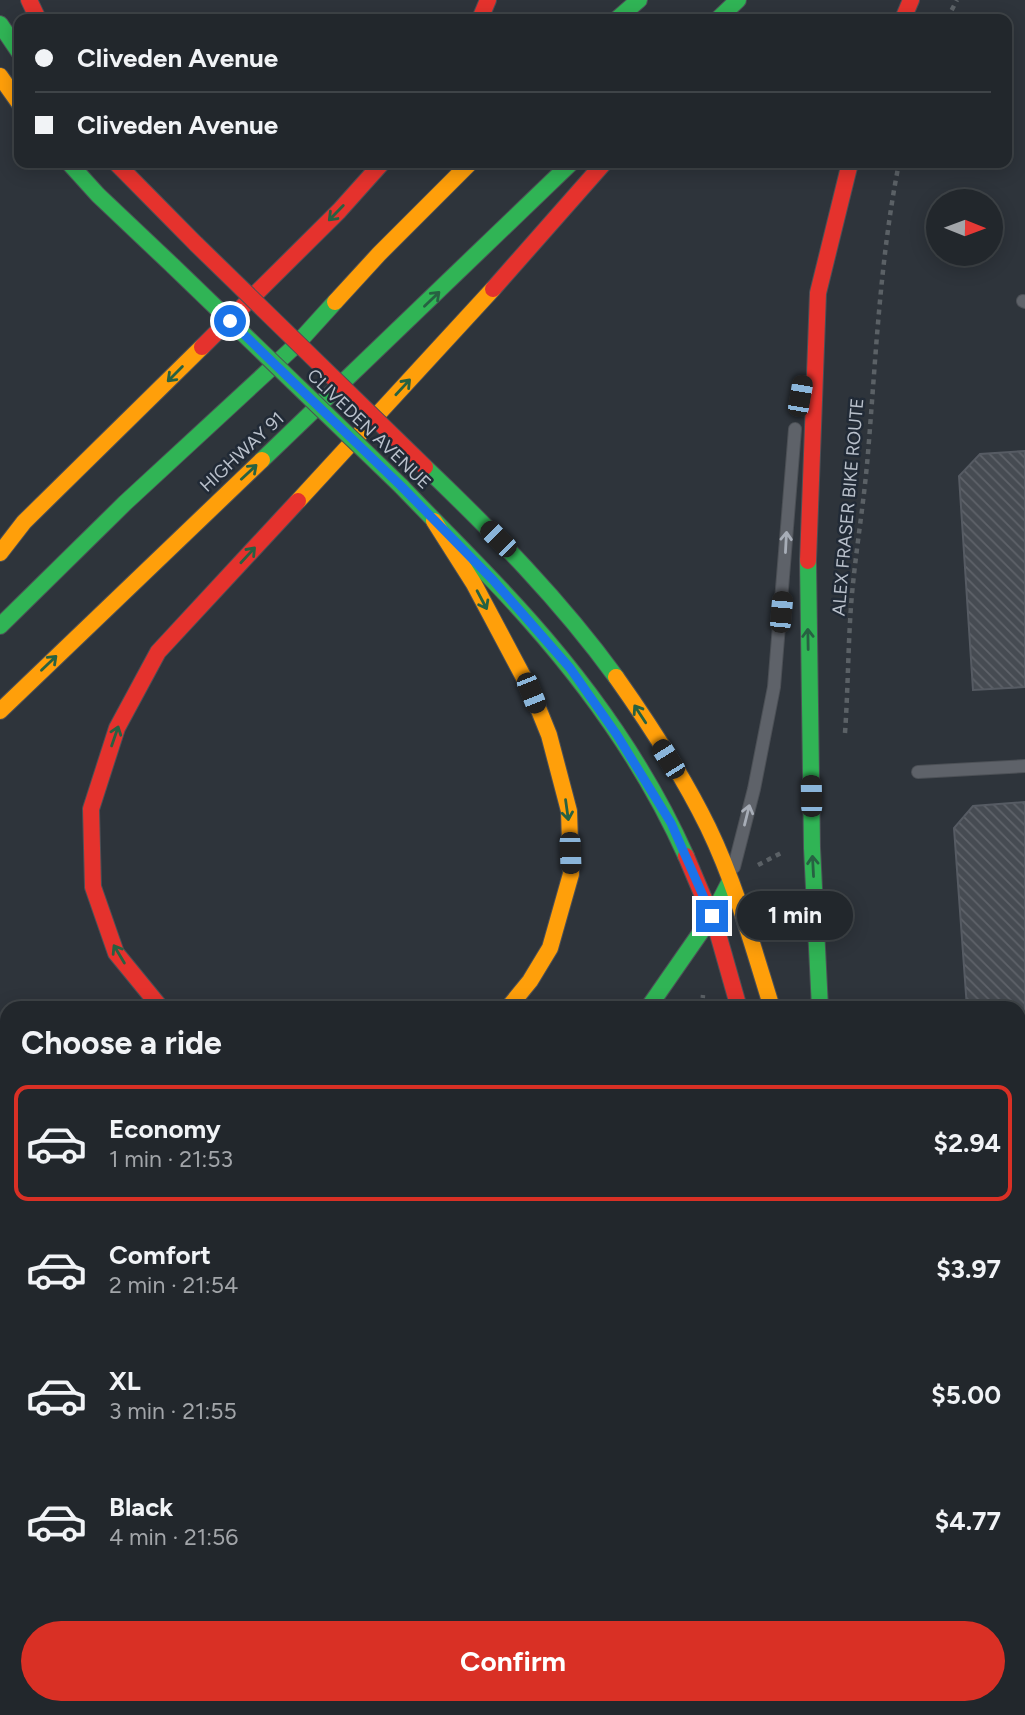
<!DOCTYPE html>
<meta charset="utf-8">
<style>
body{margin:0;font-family:Figtree,sans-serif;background:#2a2f34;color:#f1f3f6;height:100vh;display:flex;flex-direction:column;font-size:26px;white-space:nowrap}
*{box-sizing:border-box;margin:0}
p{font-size:23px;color:#a2a5a9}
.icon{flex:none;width:38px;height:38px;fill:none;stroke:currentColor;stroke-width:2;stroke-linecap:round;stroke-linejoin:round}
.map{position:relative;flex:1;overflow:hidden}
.panel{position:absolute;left:0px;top:1001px;width:1026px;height:714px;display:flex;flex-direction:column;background:#22272c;border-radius:21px 21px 0 0;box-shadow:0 4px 18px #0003,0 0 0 2px #3f4448}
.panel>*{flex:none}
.top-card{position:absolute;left:14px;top:14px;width:998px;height:154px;border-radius:14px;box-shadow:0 4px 18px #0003,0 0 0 2px #3f4448;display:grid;align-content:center;height:154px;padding:0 21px;background:#22272c}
.needle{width:46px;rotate:91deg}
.controls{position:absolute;left:926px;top:189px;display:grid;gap:14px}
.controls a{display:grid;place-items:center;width:77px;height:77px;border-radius:50%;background:#22272c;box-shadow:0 4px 18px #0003,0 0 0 2px #3f4448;font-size:35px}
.end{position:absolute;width:32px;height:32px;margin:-16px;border:9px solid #1a73e8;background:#fff;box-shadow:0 0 0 4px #fff}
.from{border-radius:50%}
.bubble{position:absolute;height:49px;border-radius:24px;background:#22272c;box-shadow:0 4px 18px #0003,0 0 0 2px #3f4448;font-size:23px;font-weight:700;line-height:49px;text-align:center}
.car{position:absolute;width:21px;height:42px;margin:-21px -10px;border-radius:9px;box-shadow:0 0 5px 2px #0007;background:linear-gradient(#222 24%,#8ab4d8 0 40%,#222 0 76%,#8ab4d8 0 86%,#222 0)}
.top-card b{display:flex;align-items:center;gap:24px;height:66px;font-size:26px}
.top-card b+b{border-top:2px solid #3f4448}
.top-card i{width:18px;height:18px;background:#f1f3f6}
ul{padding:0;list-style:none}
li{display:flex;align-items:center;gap:21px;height:116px;margin:0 14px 10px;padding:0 7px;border:4px solid transparent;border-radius:14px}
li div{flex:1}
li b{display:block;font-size:26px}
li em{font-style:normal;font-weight:700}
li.active{border-color:#d93025}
li>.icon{width:63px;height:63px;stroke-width:1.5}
h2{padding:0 21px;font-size:32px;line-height:84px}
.primary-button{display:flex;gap:14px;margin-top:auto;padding:14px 21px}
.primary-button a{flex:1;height:80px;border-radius:42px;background:#d93025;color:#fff;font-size:28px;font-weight:700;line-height:80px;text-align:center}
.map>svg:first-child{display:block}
</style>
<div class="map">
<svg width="1025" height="1715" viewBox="0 0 1025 1715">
<defs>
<pattern id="building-back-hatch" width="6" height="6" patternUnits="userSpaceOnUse" patternTransform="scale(1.75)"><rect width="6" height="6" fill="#464b52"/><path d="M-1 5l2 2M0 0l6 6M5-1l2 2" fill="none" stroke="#5f636a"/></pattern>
</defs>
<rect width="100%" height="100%" fill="#2e343b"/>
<path fill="url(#building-back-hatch)" stroke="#565b63" stroke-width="2" d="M 1025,451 L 1025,687 L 973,690 L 959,476 L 980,454 Z
M 1025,802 L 1025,1540 L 1018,1541 L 1018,1008 L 967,1008 L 954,828 L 973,806 Z
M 17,1708 L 40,1708 L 45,1715 L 22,1715 Z"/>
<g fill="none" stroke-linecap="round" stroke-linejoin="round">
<defs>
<path id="lane" d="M 1023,301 L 1025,302
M 918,772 L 1025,766
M 734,867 L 754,789 L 774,687 L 795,429
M 302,1715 L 304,1708"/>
<path id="street" d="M 0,1552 L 7,1552
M 1018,1701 L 1025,1699
M 429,1708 L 440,1715
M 982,1715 L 1004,1708"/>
<path id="fast" d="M 617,19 L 639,0
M 718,19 L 738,0
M 0,24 L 19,52
M 69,163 L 98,195 L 173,266
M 262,460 L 571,163
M 425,467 C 494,533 560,600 616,677
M 401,486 C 444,531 489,574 530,621 C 592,691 648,771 686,856
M 808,561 L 812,848 L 820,1008
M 0,626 L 125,503 L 295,346 L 335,302
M 648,1008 L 712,916 L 730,881
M 1018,1668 L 1025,1668
M 895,1708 L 898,1715"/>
<path id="slow" d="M 0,76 L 19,103
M 335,302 L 379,254 L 470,163
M 298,501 L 493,289
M 434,521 L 474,584 L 532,693 L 549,735 L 569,811 L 571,874 L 550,948 L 530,981 L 508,1008
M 0,553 L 24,522 L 202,347
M 616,677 C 650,725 682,774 708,827 C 736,885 753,947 772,1008
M 0,711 L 262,460"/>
<path id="jam" d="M 29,0 L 38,19
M 480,19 L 488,0
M 903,19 L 911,0
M 116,163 L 196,244
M 117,163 L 120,167
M 493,289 L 604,163
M 202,347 L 339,211 L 382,163
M 808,561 L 818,293 L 850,163
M 686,856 L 716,927 L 739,1008
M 161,1008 L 116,953 L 93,887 L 91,809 L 117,728 L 158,652 L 298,501
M 0,1107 L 7,1108
M 776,1715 L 783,1708"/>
</defs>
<use href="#lane" stroke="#4c5056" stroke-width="14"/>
<use href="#street" stroke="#4c5056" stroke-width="24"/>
<use href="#fast" stroke="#4c5056" stroke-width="18"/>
<use href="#slow" stroke="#4c5056" stroke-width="18"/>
<use href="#jam" stroke="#4c5056" stroke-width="18"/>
<path stroke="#5b6166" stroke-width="4.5" stroke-dasharray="5 5" stroke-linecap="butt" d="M 947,19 L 957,0
M 845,733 C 848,690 848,648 851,606 C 855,554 864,504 868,453 C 876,356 880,259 899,163
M 758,865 L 781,853
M 702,1008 L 703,995"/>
<use href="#lane" stroke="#5e6269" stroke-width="12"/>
<use href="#street" stroke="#5e6269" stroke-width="23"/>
<use href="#fast" stroke="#30b455" stroke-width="16"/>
<use href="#slow" stroke="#ff9f0a" stroke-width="16"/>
<use href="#jam" stroke="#e5322d" stroke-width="16"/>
<defs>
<path id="rail" d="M 0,1381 L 7,1387
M 222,1708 L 225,1715"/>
</defs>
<use href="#rail" stroke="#5c6167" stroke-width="8"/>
<use href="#rail" stroke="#212a36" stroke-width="5" stroke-dasharray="16" stroke-linecap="butt"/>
<defs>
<path id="fast-bridge" d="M 173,266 L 401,486"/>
<path id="jam-bridge" d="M 196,244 L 425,467"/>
</defs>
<use href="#fast-bridge" stroke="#4c5056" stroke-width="18" stroke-linecap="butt"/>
<use href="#jam-bridge" stroke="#4c5056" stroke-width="18" stroke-linecap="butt"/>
<use href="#fast-bridge" stroke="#30b455" stroke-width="16"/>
<use href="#jam-bridge" stroke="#e5322d" stroke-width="16"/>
</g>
<defs><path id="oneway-shaft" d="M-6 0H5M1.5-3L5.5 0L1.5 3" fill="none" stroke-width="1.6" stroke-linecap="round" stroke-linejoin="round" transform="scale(1.75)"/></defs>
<g stroke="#276142">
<use href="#oneway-shaft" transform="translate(336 213) rotate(134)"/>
<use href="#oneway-shaft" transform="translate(432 299) rotate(-44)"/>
<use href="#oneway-shaft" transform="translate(175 374) rotate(135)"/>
<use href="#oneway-shaft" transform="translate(403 387) rotate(-47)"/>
<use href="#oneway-shaft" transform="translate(249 472) rotate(-43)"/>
<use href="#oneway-shaft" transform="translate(248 555) rotate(-47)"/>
<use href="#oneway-shaft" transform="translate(482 600) rotate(62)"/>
<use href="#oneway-shaft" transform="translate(808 639) rotate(-91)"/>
<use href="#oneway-shaft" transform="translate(49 663) rotate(-44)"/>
<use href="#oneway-shaft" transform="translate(640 714) rotate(-123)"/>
<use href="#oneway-shaft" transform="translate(115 736) rotate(-71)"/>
<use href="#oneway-shaft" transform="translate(567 810) rotate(82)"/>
<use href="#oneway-shaft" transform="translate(813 866) rotate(-93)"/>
<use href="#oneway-shaft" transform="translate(119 954) rotate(-121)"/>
</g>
<g stroke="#a7adb7">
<use href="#oneway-shaft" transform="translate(786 542) rotate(-87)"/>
<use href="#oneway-shaft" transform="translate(747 815) rotate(-76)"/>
</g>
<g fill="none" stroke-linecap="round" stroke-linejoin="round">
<path stroke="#1a73e8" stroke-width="9" d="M 230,321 L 401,486 L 493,580 L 570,668 L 617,735 L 671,823 L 712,916"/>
</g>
<g text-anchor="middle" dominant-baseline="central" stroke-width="5" stroke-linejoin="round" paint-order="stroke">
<g font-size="18" fill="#b9c0cb" stroke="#212a36">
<text transform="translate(369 429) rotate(44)">CLIVEDEN AVENUE</text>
<text transform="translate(242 452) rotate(-43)">HIGHWAY 91</text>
<text transform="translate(848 507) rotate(-85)">ALEX FRASER BIKE ROUTE</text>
</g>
</g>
</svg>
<div class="controls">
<a><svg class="needle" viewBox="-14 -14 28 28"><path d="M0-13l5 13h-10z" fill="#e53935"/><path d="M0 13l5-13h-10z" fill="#a2a5a9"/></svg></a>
</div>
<i class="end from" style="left:230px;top:321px"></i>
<i class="end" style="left:712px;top:916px"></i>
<div class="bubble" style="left:737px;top:891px;width:116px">1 min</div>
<i class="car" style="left:800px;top:396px;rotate:10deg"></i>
<i class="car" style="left:498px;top:539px;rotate:315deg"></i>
<i class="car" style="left:781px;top:612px;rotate:5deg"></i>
<i class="car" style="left:531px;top:693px;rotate:158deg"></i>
<i class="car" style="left:668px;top:759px;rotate:328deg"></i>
<i class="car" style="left:811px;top:796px;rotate:359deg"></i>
<i class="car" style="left:570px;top:853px;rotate:178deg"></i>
<div class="top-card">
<b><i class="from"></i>Cliveden Avenue</b>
<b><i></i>Cliveden Avenue</b>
</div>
<section class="panel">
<h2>Choose a ride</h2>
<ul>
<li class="active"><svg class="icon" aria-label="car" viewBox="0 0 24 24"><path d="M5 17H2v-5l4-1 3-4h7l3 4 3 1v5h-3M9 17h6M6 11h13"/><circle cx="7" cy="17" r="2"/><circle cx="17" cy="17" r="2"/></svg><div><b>Economy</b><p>1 min · 21:53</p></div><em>$2.94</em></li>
<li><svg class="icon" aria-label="car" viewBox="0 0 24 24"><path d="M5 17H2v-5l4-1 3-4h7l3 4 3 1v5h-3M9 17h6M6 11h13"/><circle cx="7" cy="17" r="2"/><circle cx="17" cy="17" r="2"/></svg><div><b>Comfort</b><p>2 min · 21:54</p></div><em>$3.97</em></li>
<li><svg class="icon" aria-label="car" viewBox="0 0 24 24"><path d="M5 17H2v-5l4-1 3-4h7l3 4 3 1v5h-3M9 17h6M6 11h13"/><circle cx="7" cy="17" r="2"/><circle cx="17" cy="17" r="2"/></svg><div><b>XL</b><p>3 min · 21:55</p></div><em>$5.00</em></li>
<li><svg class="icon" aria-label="car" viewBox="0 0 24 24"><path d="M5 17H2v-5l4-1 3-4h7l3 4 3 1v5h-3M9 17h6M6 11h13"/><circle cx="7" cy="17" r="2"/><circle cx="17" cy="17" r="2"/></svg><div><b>Black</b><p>4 min · 21:56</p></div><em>$4.77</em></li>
</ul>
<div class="primary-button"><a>Confirm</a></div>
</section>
</div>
